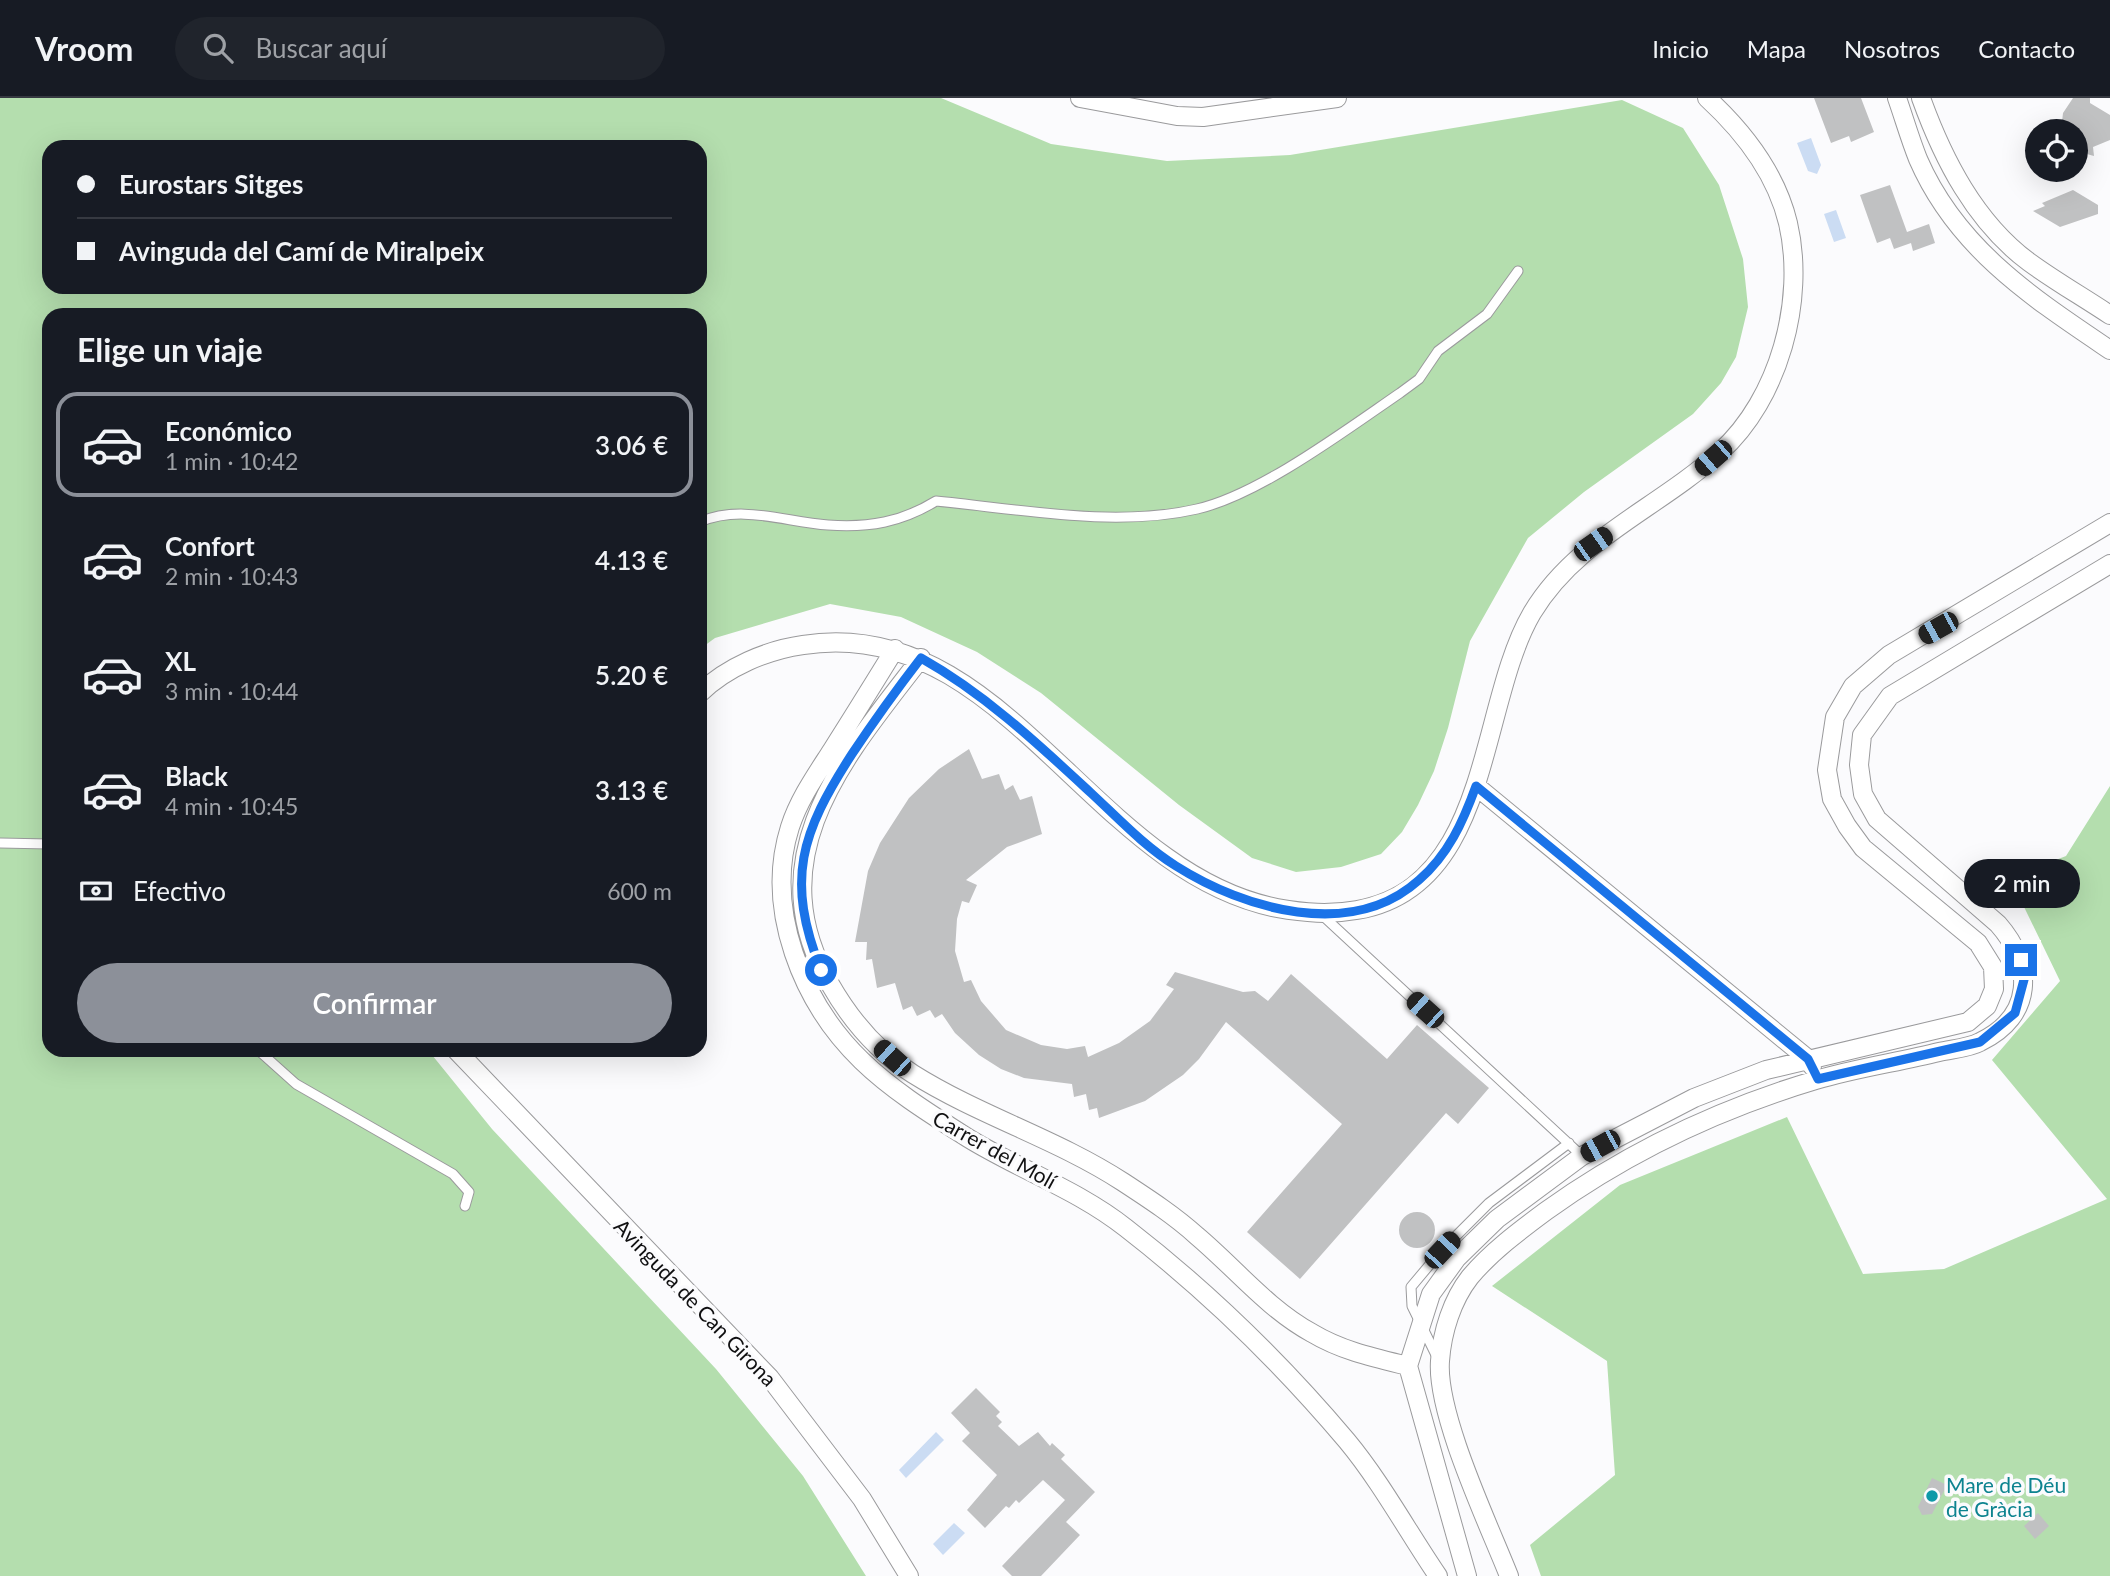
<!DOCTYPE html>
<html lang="es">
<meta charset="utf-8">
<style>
body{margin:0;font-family:Lato,sans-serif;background:#20242c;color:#f1f3f6;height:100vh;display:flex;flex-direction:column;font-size:26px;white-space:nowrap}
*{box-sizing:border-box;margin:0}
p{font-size:23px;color:#9ea1a6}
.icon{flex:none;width:38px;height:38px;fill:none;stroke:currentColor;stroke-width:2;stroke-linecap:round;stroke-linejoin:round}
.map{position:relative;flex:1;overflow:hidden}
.panel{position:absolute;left:42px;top:210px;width:665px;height:749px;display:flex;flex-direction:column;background:#171b24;border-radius:21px;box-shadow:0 7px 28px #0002}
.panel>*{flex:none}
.top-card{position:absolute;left:42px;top:42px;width:665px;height:154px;border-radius:21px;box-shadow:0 7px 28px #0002;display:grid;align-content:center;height:154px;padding:0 35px;background:#171b24}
.controls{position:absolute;left:2025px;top:21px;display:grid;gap:14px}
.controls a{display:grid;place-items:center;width:63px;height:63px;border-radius:50%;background:#171b24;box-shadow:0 7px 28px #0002;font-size:35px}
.end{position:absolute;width:32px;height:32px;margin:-16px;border:9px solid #1a73e8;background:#fff;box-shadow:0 0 0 4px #fff}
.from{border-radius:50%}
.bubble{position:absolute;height:49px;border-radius:24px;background:#171b24;box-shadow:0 7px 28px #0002;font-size:23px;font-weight:600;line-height:49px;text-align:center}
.car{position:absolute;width:21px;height:42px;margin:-21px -10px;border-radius:9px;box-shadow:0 0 5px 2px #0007;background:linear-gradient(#222 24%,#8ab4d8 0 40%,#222 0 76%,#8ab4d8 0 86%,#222 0)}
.top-card b{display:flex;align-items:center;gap:24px;height:66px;font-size:26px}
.top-card b+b{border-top:2px solid #363941}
.top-card i{width:18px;height:18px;background:#f1f3f6}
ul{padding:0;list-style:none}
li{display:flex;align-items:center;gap:21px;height:105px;margin:0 14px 10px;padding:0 21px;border:4px solid transparent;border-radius:21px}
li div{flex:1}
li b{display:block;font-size:26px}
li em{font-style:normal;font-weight:600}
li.selected{border-color:#8c9099}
li>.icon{width:63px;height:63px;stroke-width:1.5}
h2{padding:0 35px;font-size:32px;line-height:84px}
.pay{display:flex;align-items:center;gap:18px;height:77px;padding:0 35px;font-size:26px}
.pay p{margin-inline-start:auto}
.cta{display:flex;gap:14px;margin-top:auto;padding:14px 35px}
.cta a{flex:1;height:80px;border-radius:42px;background:#8c9099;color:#fff;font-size:28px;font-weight:600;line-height:80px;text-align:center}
header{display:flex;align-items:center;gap:42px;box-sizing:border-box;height:98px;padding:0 35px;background:#171b24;border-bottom:2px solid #363941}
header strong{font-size:33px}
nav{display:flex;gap:38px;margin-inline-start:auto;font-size:24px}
.search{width:490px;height:63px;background:#20242c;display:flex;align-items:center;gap:18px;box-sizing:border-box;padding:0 24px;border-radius:38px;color:#9ea1a6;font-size:26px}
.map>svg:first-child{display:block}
</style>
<header>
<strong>Vroom</strong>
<div class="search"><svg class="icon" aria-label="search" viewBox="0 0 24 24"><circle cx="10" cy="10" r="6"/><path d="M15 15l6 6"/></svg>Buscar aquí</div>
<nav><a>Inicio</a><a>Mapa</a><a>Nosotros</a><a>Contacto</a></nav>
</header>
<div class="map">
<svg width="2110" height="1478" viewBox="0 0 2110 1478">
<rect width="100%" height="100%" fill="#fbfbfd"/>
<path fill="#b4deae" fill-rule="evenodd" d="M 0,0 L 941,0 L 1051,46 L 1167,63 L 1290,57 L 1622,2 L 1683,30 L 1719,87 L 1743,161 L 1748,209 L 1736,259 L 1721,285 L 1693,316 L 1584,394 L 1528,440 L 1470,543 L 1448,630 L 1434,673 L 1418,707 L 1402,734 L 1381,756 L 1341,769 L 1296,774 L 1252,760 L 1179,707 L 1041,595 L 977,554 L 901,519 L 830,506 L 715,540 L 700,551 L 700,217 L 49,217 L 49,952 L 428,952 L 492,1031 L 716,1271 L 803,1378 L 866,1478 L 0,1478 ZM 49,49 L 700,49 L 700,189 L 49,189 Z
M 2110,688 L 2110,1478 L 1541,1478 L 1530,1447 L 1615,1377 L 1607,1263 L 1492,1188 L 1620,1087 L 1787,1019 L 1863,1176 L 1944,1171 L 2107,1101 L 1992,962 L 2060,883 L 2010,780 L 2066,758 Z"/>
<path fill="#cbdcf3" d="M 1811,40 L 1821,67 L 1817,76 L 1808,73 L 1797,45 Z
M 1836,112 L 1846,140 L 1834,144 L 1824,116 Z
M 936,1334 L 944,1342 L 906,1380 L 899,1372 Z
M 954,1425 L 965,1435 L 943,1457 L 933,1446 Z"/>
<path fill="#c0c1c2" d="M 1814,0 L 1861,0 L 1874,34 L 1851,44 L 1849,38 L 1831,45 Z
M 2073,0 L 2090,0 L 2090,5 L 2110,17 L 2110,42 L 2093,49 L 2094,58 L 2076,53 L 2076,33 L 2061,33 L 2063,15 Z
M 1890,87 L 1907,134 L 1929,126 L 1935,145 L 1913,153 L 1911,145 L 1894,151 L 1890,140 L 1877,145 L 1860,97 Z
M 2073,92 L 2098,107 L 2098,116 L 2060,129 L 2033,113 L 2045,108 L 2042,105 Z
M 969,651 L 982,681 L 999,676 L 1005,692 L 1013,687 L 1020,702 L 1032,698 L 1042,736 L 1007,749 L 966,782 L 977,787 L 969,805 L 962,803 L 957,821 L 955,853 L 964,884 L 971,882 L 981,903 L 1006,932 L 1041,947 L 1067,951 L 1085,948 L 1088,959 L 1119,945 L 1150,923 L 1174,891 L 1166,887 L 1175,874 L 1243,894 L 1255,893 L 1268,903 L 1291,876 L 1387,961 L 1417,927 L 1489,990 L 1458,1026 L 1446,1015 L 1300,1181 L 1247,1134 L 1342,1026 L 1226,924 L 1199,961 L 1183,977 L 1145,1003 L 1099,1020 L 1097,1010 L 1089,1012 L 1086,996 L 1074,999 L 1072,986 L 1024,980 L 1001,971 L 979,957 L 955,935 L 942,916 L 935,920 L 930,912 L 917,918 L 912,908 L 903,912 L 895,885 L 877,890 L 872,861 L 866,862 L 867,844 L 855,844 L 868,773 L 880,745 L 909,700 L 939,671 Z
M1399 1132a18 18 0 1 1 36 0a18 18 0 1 1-36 0Z
M 976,1290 L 1000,1314 L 996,1318 L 1002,1324 L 998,1328 L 1019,1348 L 1038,1334 L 1050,1348 L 1052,1345 L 1065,1357 L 1061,1361 L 1095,1394 L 1066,1424 L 1080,1437 L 1041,1478 L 1012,1478 L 1002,1468 L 1065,1402 L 1043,1382 L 1019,1405 L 1016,1402 L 1009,1410 L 1006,1408 L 985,1430 L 967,1412 L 997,1377 L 962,1343 L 970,1335 L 951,1315 Z
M 1932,1380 L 1947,1387 L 1932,1416 L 1922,1417 L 1918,1409 Z
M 2038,1415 L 2049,1428 L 2035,1441 L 2024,1428 Z"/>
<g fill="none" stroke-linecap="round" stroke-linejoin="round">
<defs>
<path id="service" d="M 700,424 C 741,406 785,424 828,427 C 869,430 902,424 936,403 C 1019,411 1115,430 1197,411 C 1259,397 1346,332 1400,295 L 1419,281 L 1438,253 L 1487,216 L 1518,173
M 0,745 L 49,746
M 1322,817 L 1582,1058
M 258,952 L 296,986 L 453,1076 L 469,1094 L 465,1108
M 1438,1261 L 1412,1208 L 1411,1189 L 1442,1152 L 1489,1105 L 1569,1045"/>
<path id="minor" d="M 1080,0 L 1177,18 L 1203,19 L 1337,0
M 1897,0 C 1904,20 1910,41 1918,61 C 1957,151 2033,200 2110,252
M 1921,0 C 1943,61 1975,124 2029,164 C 2055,183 2083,199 2110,217
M 895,551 C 874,585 853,619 832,652 C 816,677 799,701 790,729 C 764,811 802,905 862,963 C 893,993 932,1017 968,1040 C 1020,1072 1078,1092 1126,1130 C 1206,1192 1282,1266 1347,1343 C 1381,1384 1408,1434 1438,1478
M 921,560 C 845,659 756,758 830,886 C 850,921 878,954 913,976 C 980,1018 1057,1041 1123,1084 C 1149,1101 1175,1118 1197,1138 C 1235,1170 1268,1211 1312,1235 C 1342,1253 1375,1260 1408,1268
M 700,595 C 727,569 767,552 803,547 C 1003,515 1092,774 1277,810 C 1305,815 1329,817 1357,812 C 1492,789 1478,607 1532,515 C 1576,441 1659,410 1720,354 C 1779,301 1806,202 1788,125 C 1776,75 1744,34 1707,0
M 1476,688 L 1808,961 L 1812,968
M 456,952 L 770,1280 L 862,1401 L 909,1478
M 1467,1478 L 1408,1268 L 1431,1196 L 1457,1160 L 1497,1121 L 1582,1058 L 1694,1000 L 1766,972 L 1968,924 L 1987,908 L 1994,891 L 1993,869 L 1978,845 L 1863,750 L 1847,728 L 1832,701 L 1827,672 L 1835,619 L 1853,588 L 1889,557 L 2110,425
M 1509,1478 C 1488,1425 1436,1316 1440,1263 C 1442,1234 1452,1202 1470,1179 C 1491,1154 1519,1133 1546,1113 C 1628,1054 1719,1011 1816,982 C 1856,970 1899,964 1939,954 C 1952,951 1969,950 1980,944 C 2034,918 2034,867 1998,826 L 1877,721 L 1863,696 L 1859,667 L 1862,637 L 1890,598 L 2110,466"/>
</defs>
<use href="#service" stroke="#9a9a9c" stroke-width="11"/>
<use href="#minor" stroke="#9a9a9c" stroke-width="20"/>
<use href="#service" stroke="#fff" stroke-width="9"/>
<use href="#minor" stroke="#fff" stroke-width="18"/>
</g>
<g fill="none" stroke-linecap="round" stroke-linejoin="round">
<path stroke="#1a73e8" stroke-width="9" d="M 821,872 C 785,781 801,735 852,656 C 874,623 897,591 921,560 C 985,596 1037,645 1091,695 C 1118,720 1144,748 1176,768 C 1244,811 1351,843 1419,782 C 1448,757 1463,724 1476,688 L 1808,961 L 1818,981 L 1980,944 L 2015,915 L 2025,878 L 2021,862"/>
</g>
<circle fill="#0f9aa8" stroke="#fbfbfd" stroke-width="2.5" cx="1932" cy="1398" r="7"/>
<g text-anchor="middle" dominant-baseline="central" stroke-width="7" stroke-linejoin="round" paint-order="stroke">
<g font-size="21" fill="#101011" stroke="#fbfbfd">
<text transform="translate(995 1051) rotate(29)">Carrer del Molí</text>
<text transform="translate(696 1204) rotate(46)">Avinguda de Can Girona</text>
</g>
<g font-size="21" fill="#0d838f" stroke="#fbfbfd" text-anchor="start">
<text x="1946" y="1386">Mare de Déu<tspan x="1946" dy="24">de Gràcia</tspan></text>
</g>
</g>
</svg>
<div class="controls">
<a><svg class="icon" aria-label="locate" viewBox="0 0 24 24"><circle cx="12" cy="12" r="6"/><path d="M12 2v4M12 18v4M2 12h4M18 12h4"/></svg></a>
</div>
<i class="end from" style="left:821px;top:872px"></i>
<i class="end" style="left:2021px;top:862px"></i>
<div class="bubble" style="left:1964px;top:761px;width:116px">2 min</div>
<i class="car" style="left:1713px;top:360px;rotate:229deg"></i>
<i class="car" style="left:1593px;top:446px;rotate:55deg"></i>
<i class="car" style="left:1938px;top:530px;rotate:241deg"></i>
<i class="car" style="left:1425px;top:912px;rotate:312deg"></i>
<i class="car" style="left:892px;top:960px;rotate:312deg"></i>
<i class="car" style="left:1600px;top:1048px;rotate:241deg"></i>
<i class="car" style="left:1442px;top:1152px;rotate:43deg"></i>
<div class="top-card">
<b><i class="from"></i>Eurostars Sitges</b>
<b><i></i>Avinguda del Camí de Miralpeix</b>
</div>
<section class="panel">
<h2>Elige un viaje</h2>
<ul>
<li class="selected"><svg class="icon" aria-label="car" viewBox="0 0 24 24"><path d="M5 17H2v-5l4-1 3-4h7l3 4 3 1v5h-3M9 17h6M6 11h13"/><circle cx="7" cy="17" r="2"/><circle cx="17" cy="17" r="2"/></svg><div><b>Económico</b><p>1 min · 10:42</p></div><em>3.06 €</em></li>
<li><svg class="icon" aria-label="car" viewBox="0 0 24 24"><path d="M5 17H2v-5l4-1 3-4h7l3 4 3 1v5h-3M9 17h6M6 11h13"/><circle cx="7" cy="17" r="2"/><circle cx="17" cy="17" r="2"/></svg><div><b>Confort</b><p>2 min · 10:43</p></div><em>4.13 €</em></li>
<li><svg class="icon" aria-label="car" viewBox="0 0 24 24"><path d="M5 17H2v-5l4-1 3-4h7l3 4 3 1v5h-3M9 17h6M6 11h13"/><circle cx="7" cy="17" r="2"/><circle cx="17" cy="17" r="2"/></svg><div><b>XL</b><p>3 min · 10:44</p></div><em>5.20 €</em></li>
<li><svg class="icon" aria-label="car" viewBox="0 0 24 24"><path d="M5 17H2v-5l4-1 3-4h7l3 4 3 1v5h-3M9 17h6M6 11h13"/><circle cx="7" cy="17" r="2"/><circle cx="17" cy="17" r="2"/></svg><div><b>Black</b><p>4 min · 10:45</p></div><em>3.13 €</em></li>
</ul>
<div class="pay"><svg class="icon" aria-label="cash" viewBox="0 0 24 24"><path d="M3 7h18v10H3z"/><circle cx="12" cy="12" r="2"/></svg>Efectivo<p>600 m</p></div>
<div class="cta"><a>Confirmar</a></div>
</section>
</div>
